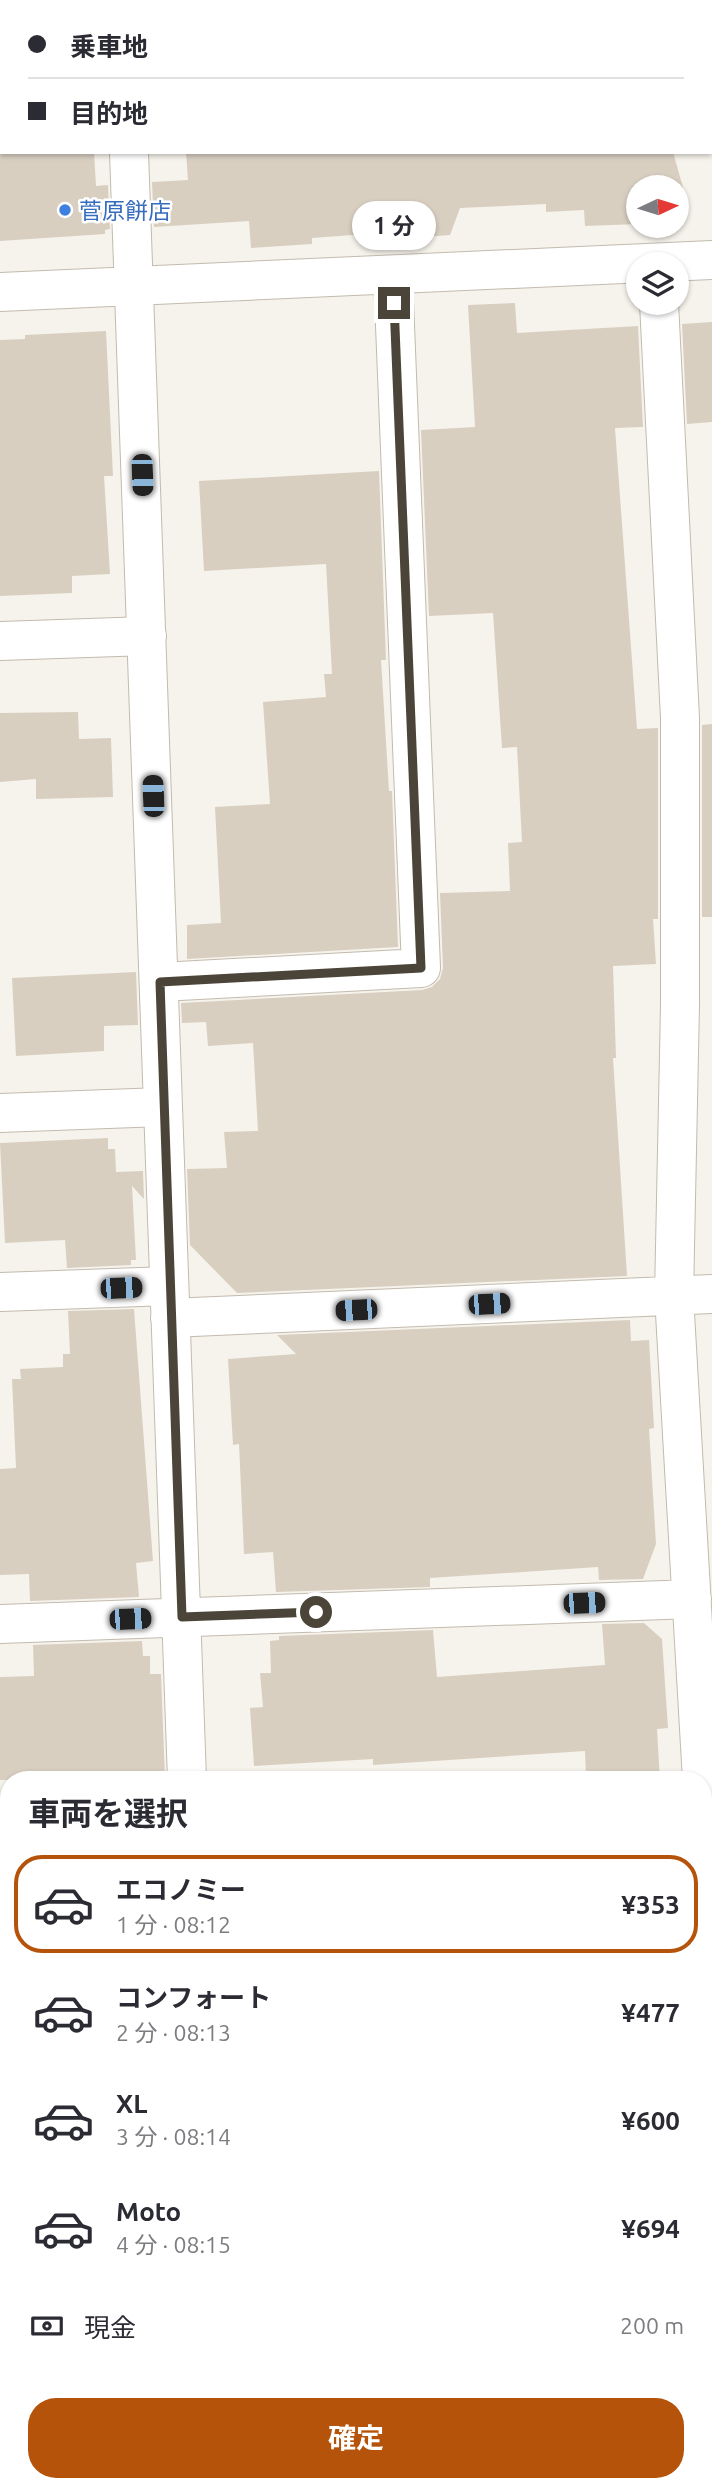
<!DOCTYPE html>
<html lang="ja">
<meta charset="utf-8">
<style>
body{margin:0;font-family:Ubuntu,"Noto Sans JP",sans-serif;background:#f2f2f3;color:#2b2b33;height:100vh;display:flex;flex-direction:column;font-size:26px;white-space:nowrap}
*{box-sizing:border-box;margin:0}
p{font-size:23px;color:#7c7c81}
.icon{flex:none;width:38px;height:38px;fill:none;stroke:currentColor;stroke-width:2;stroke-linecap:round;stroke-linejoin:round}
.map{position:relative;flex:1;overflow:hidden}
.side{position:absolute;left:0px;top:1771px;width:712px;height:721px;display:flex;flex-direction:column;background:#fff;border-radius:28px 28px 0 0;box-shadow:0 2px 5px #0004}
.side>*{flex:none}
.banner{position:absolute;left:0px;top:0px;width:712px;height:154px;box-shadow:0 2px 5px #0004;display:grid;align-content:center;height:154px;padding:0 28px;background:#fff}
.needle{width:46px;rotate:86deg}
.tools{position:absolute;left:626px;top:175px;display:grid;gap:14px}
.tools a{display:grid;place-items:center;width:63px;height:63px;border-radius:50%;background:#fff;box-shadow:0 2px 5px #0004;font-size:35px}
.end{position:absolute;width:32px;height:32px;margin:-16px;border:9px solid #4b4439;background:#fff;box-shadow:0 0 0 4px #fff}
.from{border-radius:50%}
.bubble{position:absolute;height:49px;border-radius:24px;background:#fff;box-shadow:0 2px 5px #0004;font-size:23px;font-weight:700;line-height:49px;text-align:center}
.car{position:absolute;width:21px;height:42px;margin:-21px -10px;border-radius:9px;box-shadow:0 0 5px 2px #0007;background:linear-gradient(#222 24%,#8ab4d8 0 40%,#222 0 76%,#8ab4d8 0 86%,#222 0)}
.banner b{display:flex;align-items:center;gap:24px;height:66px;font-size:26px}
.banner b+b{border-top:2px solid #e1e1e2}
.banner i{width:18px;height:18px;background:#2b2b33}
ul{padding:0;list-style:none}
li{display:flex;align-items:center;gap:21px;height:98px;margin:0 14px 10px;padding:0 14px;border:4px solid transparent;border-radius:28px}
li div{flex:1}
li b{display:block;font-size:26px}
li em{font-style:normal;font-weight:700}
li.active{border-color:#b45309}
li>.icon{width:63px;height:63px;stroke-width:1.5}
h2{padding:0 28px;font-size:32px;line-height:84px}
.pay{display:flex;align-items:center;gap:18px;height:77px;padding:0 28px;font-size:26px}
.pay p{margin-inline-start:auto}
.button{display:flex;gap:14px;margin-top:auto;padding:14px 28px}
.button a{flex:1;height:80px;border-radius:28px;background:#b45309;color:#fff;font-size:28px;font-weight:700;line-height:80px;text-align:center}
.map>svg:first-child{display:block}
</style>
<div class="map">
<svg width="712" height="2492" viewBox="0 0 712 2492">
<rect width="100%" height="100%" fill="#f6f3ec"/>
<path fill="#d8cfc1" d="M 0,152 L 94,152 L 96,186 L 108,185 L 110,229 L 105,230 L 105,234 L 0,241 Z
M 186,152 L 673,152 L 686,198 L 677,207 L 677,187 L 639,187 L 639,224 L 585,226 L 584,210 L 546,212 L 546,204 L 460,208 L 450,235 L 408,238 L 407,231 L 312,238 L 312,244 L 251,248 L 249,221 L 154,227 L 152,182 L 188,180 Z
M 515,303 L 517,333 L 638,326 L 643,427 L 615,428 L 637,729 L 658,728 L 658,919 L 653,919 L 656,964 L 613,966 L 616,1058 L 613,1058 L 627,1276 L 237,1293 L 190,1245 L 187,1169 L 227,1168 L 224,1132 L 258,1131 L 253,1043 L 208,1046 L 206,1022 L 182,1023 L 181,1003 L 422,990 L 432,987 L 440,979 L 443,968 L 440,893 L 510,891 L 508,843 L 522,842 L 517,747 L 502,748 L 493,613 L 429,616 L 421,430 L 475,427 L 468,305 Z
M 712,322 L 712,422 L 687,424 L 682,324 Z
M 106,331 L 113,476 L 104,476 L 110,574 L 72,576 L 72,593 L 0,596 L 0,340 L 25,339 L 25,335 Z
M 379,471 L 386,660 L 381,660 L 389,791 L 392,791 L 398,947 L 187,959 L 187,925 L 221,923 L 215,807 L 270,804 L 263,702 L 326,697 L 324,674 L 332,674 L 326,564 L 204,571 L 199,481 Z
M 78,712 L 79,739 L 111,738 L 113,797 L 36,799 L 36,779 L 0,782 L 0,713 Z
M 712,724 L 712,917 L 702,917 L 702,725 Z
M 136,972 L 138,1025 L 104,1026 L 104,1051 L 16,1056 L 12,978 Z
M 108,1138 L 108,1149 L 115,1149 L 116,1172 L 143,1171 L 144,1199 L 132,1186 L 136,1260 L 131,1260 L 131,1265 L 67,1268 L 65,1240 L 5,1243 L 0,1143 Z
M 134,1309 L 153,1561 L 136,1563 L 139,1597 L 30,1601 L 29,1574 L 0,1575 L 0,1469 L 16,1468 L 12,1379 L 21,1379 L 20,1369 L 63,1367 L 63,1354 L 70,1354 L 68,1311 Z
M 630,1320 L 631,1341 L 649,1340 L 654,1428 L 649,1429 L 656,1544 L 643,1579 L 599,1580 L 598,1567 L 430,1578 L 430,1587 L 276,1592 L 273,1552 L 244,1554 L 239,1444 L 233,1445 L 228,1359 L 296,1354 L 277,1335 Z
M 644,1623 L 662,1639 L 668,1728 L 657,1729 L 660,1780 L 586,1780 L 585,1751 L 373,1765 L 373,1759 L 254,1766 L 250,1708 L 263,1707 L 260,1673 L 271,1673 L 270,1641 L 279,1640 L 279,1636 L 433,1630 L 437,1677 L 605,1665 L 602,1624 Z
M 142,1641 L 143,1656 L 150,1656 L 150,1674 L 161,1674 L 165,1778 L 0,1780 L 0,1677 L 34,1676 L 33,1645 Z"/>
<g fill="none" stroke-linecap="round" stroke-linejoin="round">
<defs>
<path id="street" d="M 122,0 L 122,2
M 129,152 L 187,1780
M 0,292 L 712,260
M 659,303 L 680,718 L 680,1005 L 674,1296 L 702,1780
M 0,641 L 147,636
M 160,982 L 421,968 L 393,276
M 0,1113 L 162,1107
M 0,1292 L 169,1286
M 170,1318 L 712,1294
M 0,1624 L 692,1599
M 704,1800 L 712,1941
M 0,1972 L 9,1972
M 0,2276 L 9,2276
M 0,2467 L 9,2467
M 210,2483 L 211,2492"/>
</defs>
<use href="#street" stroke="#c2bbae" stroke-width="40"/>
<use href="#street" stroke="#fff" stroke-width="38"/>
</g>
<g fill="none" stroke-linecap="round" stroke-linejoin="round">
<path stroke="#4b4439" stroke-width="9" d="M 316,1612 L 182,1617 L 160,982 L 421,968 L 394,303"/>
</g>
<circle fill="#3f7fe0" stroke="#fff" stroke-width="2.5" cx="65" cy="210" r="7"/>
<g text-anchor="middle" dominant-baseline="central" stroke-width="5" stroke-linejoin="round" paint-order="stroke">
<g font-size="23" fill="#366cbe" stroke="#fff" text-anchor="start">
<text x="79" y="210">菅原餅店</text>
</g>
</g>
</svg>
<div class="tools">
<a><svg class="needle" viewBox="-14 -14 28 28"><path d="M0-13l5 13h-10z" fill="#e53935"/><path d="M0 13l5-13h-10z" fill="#7c7c81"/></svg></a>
<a><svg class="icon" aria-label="layers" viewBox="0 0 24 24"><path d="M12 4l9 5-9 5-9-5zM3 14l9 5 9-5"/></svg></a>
</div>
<i class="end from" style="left:316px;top:1612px"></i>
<i class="end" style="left:394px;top:303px"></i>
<div class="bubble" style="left:352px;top:201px;width:84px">1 分</div>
<i class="car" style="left:142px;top:475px;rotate:178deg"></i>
<i class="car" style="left:153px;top:796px;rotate:358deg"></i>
<i class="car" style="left:121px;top:1288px;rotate:88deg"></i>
<i class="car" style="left:489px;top:1304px;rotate:87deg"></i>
<i class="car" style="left:356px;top:1310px;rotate:267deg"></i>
<i class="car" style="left:584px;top:1603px;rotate:88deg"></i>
<i class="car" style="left:130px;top:1619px;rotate:88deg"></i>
<div class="banner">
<b><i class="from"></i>乗車地</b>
<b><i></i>目的地</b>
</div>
<section class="side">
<h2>車両を選択</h2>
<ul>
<li class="active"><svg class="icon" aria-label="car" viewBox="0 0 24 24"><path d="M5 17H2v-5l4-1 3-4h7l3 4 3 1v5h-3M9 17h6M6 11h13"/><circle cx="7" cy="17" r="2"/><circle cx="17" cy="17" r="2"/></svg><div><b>エコノミー</b><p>1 分 · 08:12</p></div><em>¥353</em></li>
<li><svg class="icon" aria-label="car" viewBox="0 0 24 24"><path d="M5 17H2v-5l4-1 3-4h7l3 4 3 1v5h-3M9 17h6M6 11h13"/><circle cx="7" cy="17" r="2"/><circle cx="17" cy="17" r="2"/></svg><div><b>コンフォート</b><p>2 分 · 08:13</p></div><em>¥477</em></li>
<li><svg class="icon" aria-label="car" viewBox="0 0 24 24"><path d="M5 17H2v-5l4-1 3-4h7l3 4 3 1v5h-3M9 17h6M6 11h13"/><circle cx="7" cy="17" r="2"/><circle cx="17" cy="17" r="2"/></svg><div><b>XL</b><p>3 分 · 08:14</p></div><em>¥600</em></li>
<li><svg class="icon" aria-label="car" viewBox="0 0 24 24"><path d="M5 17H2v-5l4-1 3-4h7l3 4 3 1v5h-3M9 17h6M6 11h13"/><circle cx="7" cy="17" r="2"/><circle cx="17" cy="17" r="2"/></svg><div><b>Moto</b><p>4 分 · 08:15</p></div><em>¥694</em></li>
</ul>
<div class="pay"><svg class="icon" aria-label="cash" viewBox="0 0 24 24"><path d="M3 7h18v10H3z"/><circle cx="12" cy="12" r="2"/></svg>現金<p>200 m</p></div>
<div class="button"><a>確定</a></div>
</section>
</div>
